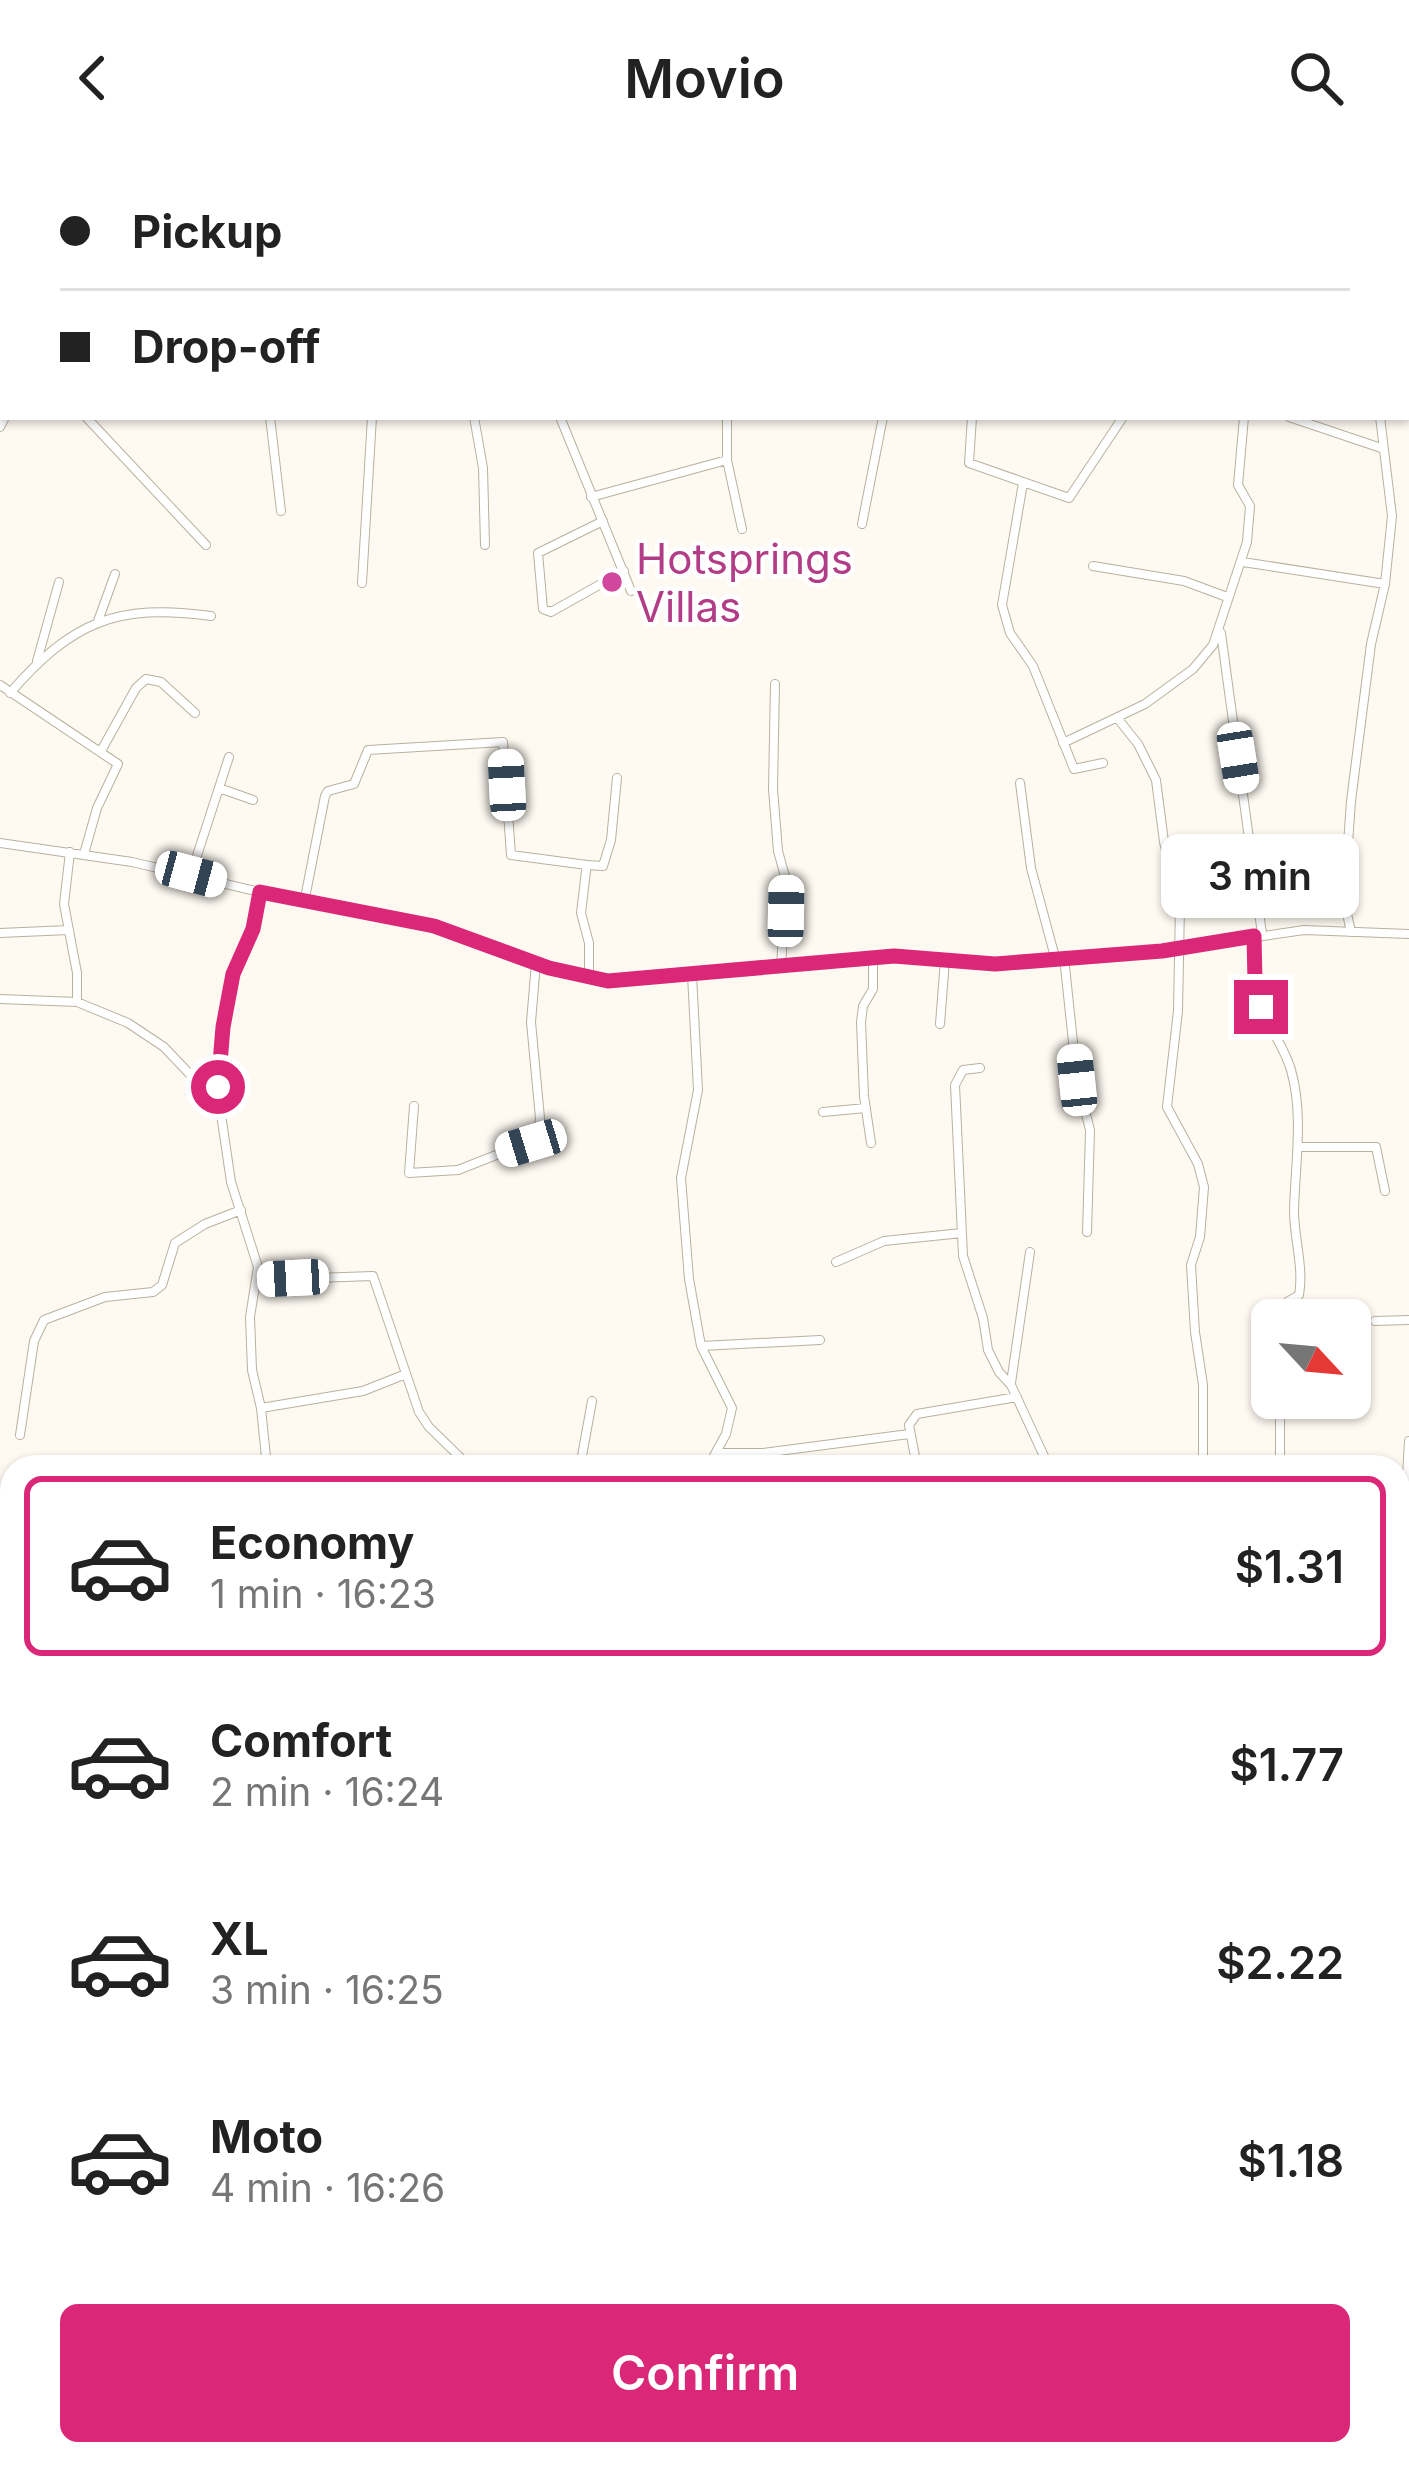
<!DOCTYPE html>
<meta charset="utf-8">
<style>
body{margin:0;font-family:Inter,sans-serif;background:#f6f6f6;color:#222;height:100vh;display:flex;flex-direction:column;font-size:45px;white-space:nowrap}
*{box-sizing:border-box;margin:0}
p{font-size:39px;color:#767676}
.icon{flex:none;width:66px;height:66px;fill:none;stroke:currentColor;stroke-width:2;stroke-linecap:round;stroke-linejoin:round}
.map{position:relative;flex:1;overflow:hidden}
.details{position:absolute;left:0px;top:1299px;width:1410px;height:1011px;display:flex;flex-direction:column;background:#fff;border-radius:36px 36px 0 0;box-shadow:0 3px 9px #0004}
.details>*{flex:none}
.guide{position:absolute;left:0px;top:0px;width:1410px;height:264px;box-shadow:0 3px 9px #0004;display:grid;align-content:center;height:264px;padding:0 60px;background:#fff}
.needle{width:78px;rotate:116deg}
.tools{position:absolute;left:1251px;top:1143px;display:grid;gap:24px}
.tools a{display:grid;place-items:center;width:120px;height:120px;border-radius:18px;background:#fff;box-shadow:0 3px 9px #0004;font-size:60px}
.end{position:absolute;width:54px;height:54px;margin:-27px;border:15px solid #db2777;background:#fff;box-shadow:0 0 0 6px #fff}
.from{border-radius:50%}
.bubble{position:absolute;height:84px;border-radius:18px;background:#fff;box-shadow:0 3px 9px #0004;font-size:39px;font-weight:600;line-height:84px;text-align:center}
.car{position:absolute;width:36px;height:72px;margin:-36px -18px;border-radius:15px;box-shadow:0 0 9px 3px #0007;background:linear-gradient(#fff 24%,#345 0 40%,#fff 0 76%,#345 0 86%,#fff 0)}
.guide b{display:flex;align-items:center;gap:42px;height:114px;font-size:45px}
.guide b+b{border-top:3px solid #e0e0e0}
.guide i{width:30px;height:30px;background:#222}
ul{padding:21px 0 0;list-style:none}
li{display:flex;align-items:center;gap:36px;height:180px;margin:0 24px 18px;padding:0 36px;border:6px solid transparent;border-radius:18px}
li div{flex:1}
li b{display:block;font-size:45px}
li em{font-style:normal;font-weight:600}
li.on{border-color:#db2777}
li>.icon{width:108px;height:108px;stroke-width:1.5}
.primary-button{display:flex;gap:24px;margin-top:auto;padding:24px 60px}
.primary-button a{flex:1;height:138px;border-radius:18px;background:#db2777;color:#fff;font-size:48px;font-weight:600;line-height:138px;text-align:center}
header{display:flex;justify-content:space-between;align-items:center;height:156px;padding:0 60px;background:#fff;font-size:54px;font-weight:600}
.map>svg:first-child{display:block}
</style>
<header><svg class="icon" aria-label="back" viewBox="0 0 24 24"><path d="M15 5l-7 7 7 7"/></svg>Movio<svg class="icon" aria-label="search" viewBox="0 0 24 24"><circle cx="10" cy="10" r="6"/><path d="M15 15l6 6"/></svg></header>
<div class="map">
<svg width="1409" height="2309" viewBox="0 0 1409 2309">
<rect width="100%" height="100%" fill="#fefaf2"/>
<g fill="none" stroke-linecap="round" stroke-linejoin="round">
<defs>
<path id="minor" d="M 432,0 L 432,3
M 520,0 L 521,3
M 601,0 L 601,3
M 1176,0 L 1177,3
M 134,3 L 136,0
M 649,3 L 649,0
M 730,3 L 730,0
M 1013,3 L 1013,0
M 1334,3 L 1334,0
M 0,72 L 3,80
M 1407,164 L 1409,164
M 86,261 L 206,389
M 270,261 L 281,355
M 474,261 L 483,312 L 485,389
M 560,261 L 631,435
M 727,261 L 727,304 L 742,373
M 972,261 L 969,307 L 1069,342 L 1123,261
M 1289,261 L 1381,292
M 0,271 L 5,261
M 1023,327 L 1002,449 L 1010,477 L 1033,510 L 1074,613 L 1103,607
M 591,341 L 727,304
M 603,365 L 538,397 L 543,453 L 551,456 L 624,415
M 862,368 L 883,261
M 1243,406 L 1385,428
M 1093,410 L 1184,425 L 1227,441
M 362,427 L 372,261
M 98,465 L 115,418
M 1221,477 L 1262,778
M 37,505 L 59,426
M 775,528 L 773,633 L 778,695 L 786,724 L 781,812
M 0,529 L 118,608 L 97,652 L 84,698
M 10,537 C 72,466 116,447 211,460
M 1118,563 L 1138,588 L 1156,624 L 1164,686 L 1180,749 L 1178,855 L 1167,951 L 1198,1008 L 1204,1031 L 1200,1081 L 1191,1109 L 1195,1176 L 1203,1229 L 1203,1311
M 1063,587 L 1145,548 L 1193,513 L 1213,489 L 1247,386 L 1250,350 L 1238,329 L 1244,261
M 101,595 L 136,532 L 146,523 L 161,526 L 195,557
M 1020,627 L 1031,712 L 1055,801
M 219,632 L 253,644
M 0,687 L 132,706 L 260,736 L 434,770 L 549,812 L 608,825 L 894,800 L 995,808 L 1162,795 L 1304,774 L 1409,778
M 70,696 L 64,748 L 77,817 L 77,846
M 191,718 L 229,601
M 260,736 L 253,773 L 233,818 L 223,871 L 217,931 L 231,1026 L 258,1111 L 250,1161 L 252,1214 L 261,1252 L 363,1235 L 406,1218
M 305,742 L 325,640 L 328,635 L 354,628 L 368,594 L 503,586 L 511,699 L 587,709
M 1351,776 L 1344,744 L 1351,645 L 1371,488 L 1385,428 L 1392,360 L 1380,261
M 0,777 L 69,774
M 1254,780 C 1255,802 1253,824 1259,846 C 1267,869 1284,890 1291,914 C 1304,959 1295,1009 1294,1055 C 1294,1082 1304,1112 1299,1139 L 1287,1146 L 1285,1164
M 1064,801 L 1077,924 L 1090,974 L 1087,1076
M 692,819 L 698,934 L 681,1022 L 689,1123 L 701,1190 L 732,1252 L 726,1278 L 708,1311
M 589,821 L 589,787 L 581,757 L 586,715 L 587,709 L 603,710 L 611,684 L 617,622
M 0,843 L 77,846 L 128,867 L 164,891 L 218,948
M 940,868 L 945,804
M 980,912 L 963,914 L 955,929 L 963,1100 L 983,1162 L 988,1194 L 999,1216 L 1011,1229 L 1049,1311
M 414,950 L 409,1017 L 458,1014 L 537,983 L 540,962 L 531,866 L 536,807
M 823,956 L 866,952
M 871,987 L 864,940 L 861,866 L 863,850 L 873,833 L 873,803
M 1298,991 L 1376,991 L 1385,1035
M 836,1106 L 884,1085 L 962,1077
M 258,1124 L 373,1120 L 419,1256 L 429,1271 L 470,1311
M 1375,1165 L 1409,1164
M 701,1190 L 820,1184
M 1011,1227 L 1030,1096
M 1280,1242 L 1280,1311
M 261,1252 L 267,1311
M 20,1279 L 34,1185 L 44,1164 L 105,1141 L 153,1136 L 162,1129 L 175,1087 L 205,1068 L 241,1054
M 1409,1285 L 1405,1355 L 1409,1361
M 716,1297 L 763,1297 L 909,1278
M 580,1311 L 592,1245
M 917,1311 L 909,1269 L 917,1258 L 1017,1241
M 0,1376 L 12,1425
M 1398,1415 L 1409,1416
M 1399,1471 L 1409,1470
M 0,1519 L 12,1516
M 1398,1541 L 1409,1537
M 0,1988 L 12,1994
M 1398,2061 L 1409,2027
M 1398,2140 L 1409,2120
M 2,2146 L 12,2196
M 1398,2174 L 1407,2192 L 1398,2222
M 1398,2265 L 1409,2272
M 39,2298 L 43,2309
M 209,2298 L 217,2309
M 657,2298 L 682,2309
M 179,2309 L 181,2298
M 646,2309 L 652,2298
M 898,2309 L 899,2298
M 980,2309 L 984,2298
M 1074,2309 L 1080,2298"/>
</defs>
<use href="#minor" stroke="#b9b19e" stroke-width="10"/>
<use href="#minor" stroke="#fff" stroke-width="8"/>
</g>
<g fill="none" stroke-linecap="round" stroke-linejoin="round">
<path stroke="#db2777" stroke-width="15" d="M 218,931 L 223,871 L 233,818 L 253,773 L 260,736 L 434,770 L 549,812 L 608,825 L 894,800 L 995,808 L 1162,795 L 1254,780 L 1255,826 L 1261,851"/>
</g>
<circle fill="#d1479c" stroke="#fff" stroke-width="4.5" cx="612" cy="426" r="12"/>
<g text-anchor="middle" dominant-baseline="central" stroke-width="9" stroke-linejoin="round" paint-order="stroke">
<g font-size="42" fill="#b23c85" stroke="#fff" text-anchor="start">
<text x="636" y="402">Hotsprings<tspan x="636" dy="48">Villas</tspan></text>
</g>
</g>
</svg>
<div class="tools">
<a><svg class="needle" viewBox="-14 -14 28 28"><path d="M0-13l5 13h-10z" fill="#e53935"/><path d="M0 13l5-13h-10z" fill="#767676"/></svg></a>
</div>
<i class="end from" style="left:218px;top:931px"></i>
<i class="end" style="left:1261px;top:851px"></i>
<div class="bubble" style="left:1161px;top:678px;width:198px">3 min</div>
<i class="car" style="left:1238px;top:602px;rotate:171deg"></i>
<i class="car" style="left:507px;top:629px;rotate:357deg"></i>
<i class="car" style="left:191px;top:718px;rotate:105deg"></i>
<i class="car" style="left:786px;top:755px;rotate:1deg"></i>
<i class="car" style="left:1077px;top:924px;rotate:354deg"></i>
<i class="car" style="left:531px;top:987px;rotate:253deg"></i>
<i class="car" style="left:293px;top:1122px;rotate:267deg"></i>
<div class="guide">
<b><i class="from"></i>Pickup</b>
<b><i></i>Drop-off</b>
</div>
<section class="details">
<ul>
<li class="on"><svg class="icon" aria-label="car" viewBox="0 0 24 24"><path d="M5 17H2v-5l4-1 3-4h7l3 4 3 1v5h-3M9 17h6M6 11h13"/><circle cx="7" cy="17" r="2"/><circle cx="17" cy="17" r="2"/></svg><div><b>Economy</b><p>1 min · 16:23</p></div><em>$1.31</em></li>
<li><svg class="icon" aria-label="car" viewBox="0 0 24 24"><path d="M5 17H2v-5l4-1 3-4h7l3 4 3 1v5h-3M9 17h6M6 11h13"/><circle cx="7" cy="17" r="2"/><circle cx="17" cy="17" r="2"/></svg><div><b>Comfort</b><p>2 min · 16:24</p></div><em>$1.77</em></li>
<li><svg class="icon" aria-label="car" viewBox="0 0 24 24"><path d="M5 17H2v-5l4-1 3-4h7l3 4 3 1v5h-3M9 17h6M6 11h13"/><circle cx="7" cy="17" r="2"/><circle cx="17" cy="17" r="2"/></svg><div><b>XL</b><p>3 min · 16:25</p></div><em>$2.22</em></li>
<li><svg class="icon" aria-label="car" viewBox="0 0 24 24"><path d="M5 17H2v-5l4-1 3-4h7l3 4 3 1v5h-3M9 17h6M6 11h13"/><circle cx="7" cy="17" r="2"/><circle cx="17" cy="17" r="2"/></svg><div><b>Moto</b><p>4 min · 16:26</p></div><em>$1.18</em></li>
</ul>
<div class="primary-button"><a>Confirm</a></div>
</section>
</div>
